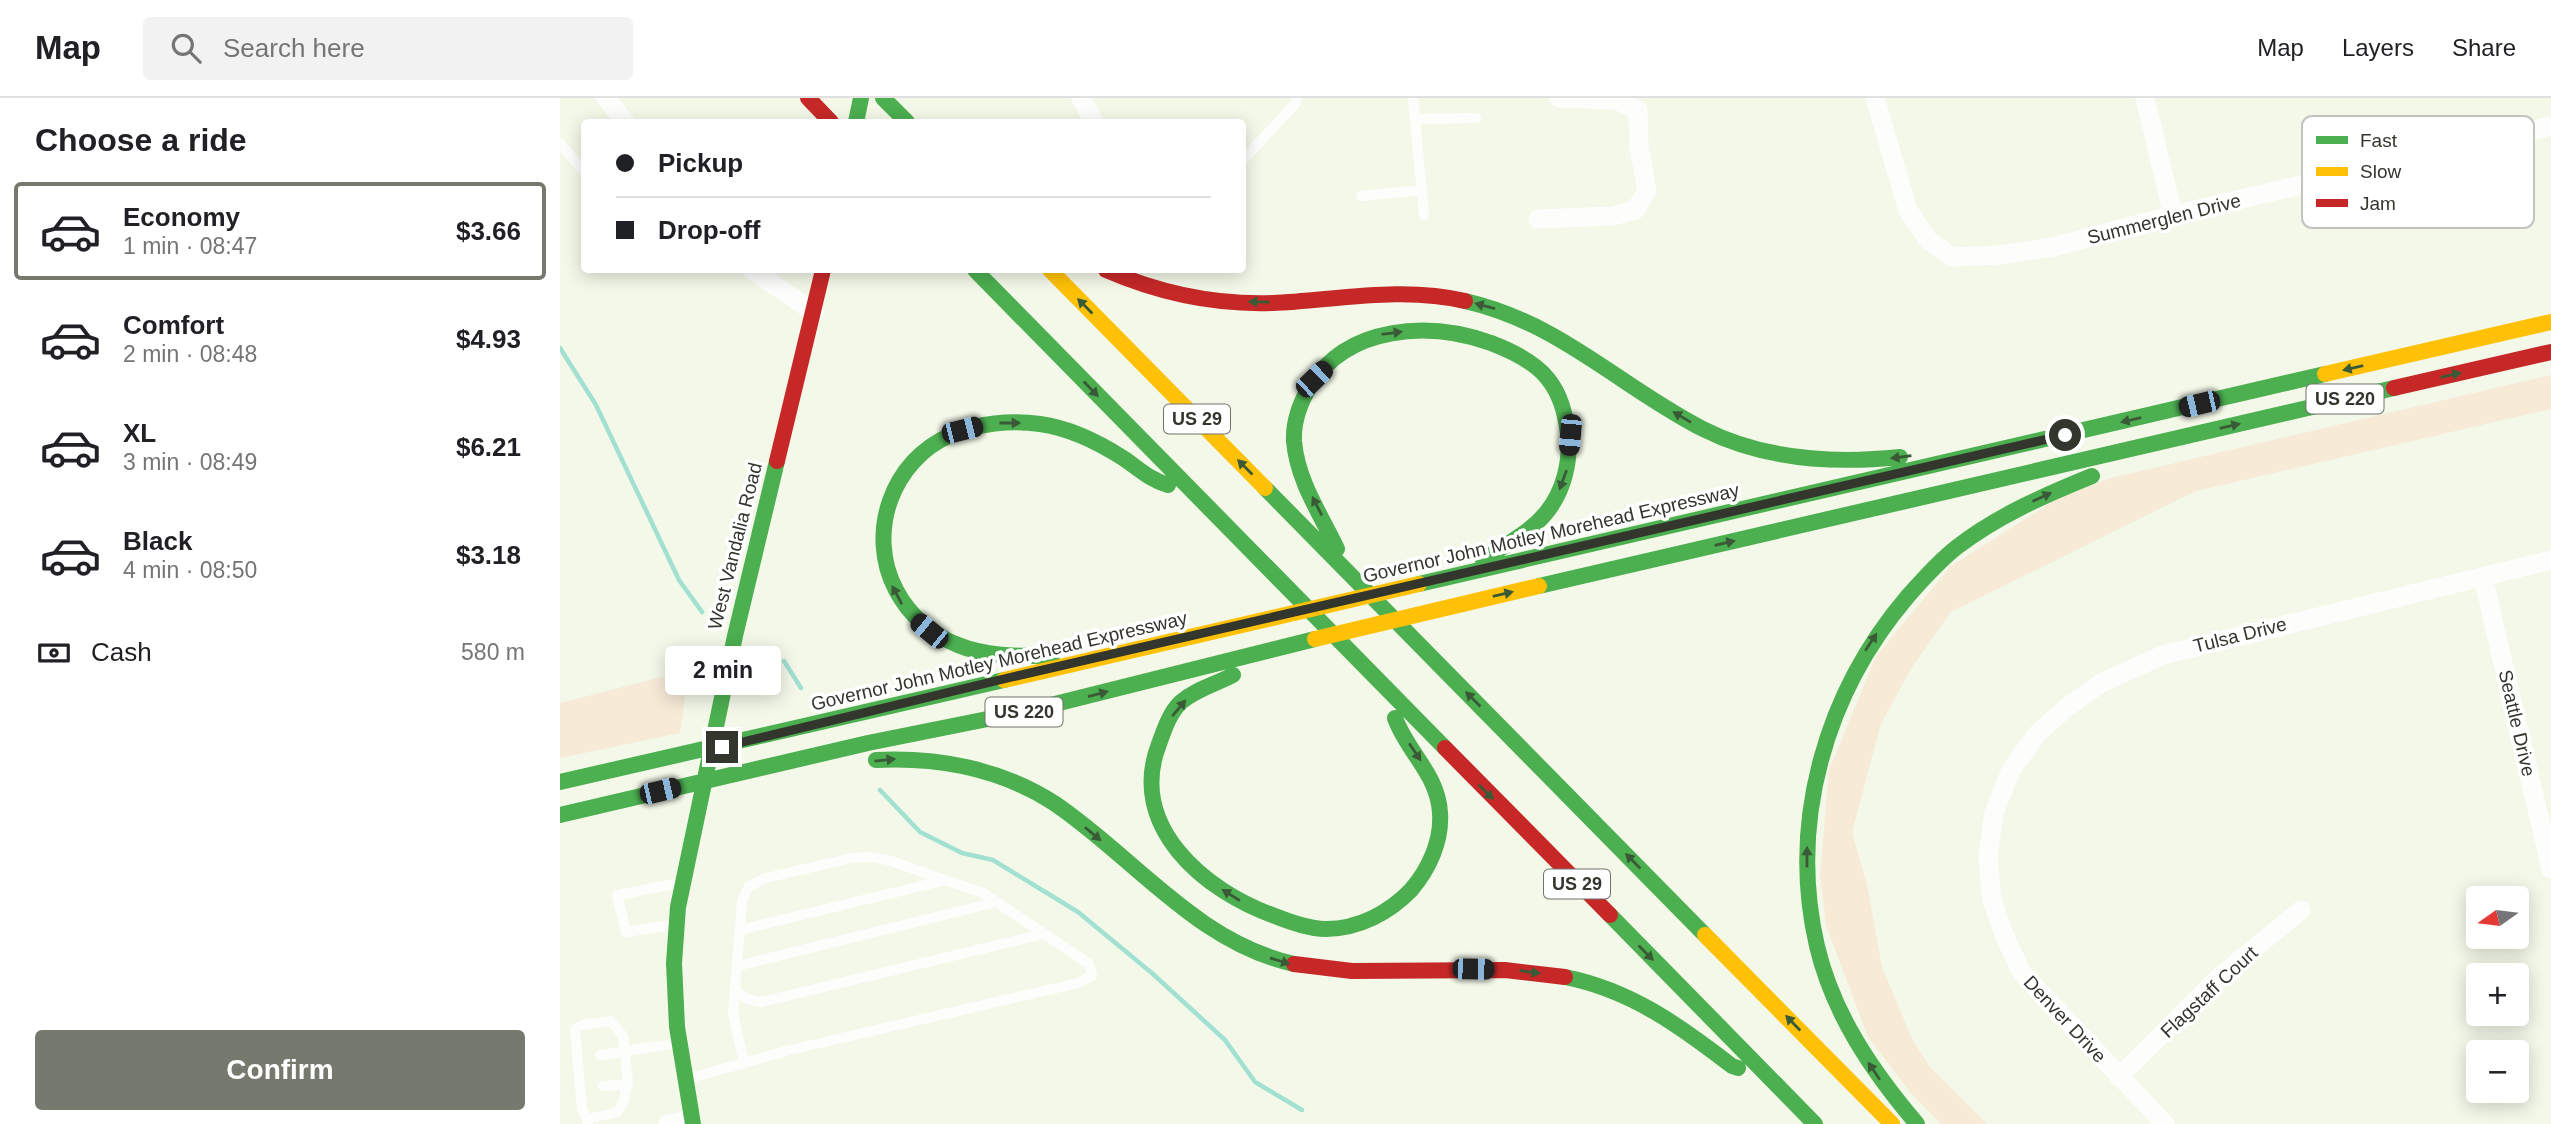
<!DOCTYPE html>
<meta charset="utf-8">
<style>
body{margin:0;font-family:Helvetica,sans-serif;background:#f2f2f2;color:#202124;height:100vh;display:flex;flex-direction:column;font-size:26px;white-space:nowrap}
*{box-sizing:border-box;margin:0}
p{font-size:23px;color:#757577}
.icon{flex:none;width:38px;height:38px;fill:none;stroke:currentColor;stroke-width:2;stroke-linecap:round;stroke-linejoin:round}
.map{position:relative;flex:1;overflow:hidden}
.details{display:flex;flex-direction:column;background:#fff;width:560px}
.details>*{flex:none}
.banner{position:absolute;left:21px;top:21px;width:665px;height:154px;border-radius:7px;box-shadow:0 4px 18px #0003;display:grid;align-content:center;height:154px;padding:0 35px;background:#fff}
.needle{width:46px;rotate:256deg}
.controls{position:absolute;left:1906px;top:788px;display:grid;gap:14px}
.controls a{display:grid;place-items:center;width:63px;height:63px;border-radius:7px;background:#fff;box-shadow:0 4px 18px #0003;font-size:35px}
.end{position:absolute;width:32px;height:32px;margin:-16px;border:9px solid #33362c;background:#fff;box-shadow:0 0 0 4px #fff}
.from{border-radius:50%}
.bubble{position:absolute;height:49px;border-radius:7px;background:#fff;box-shadow:0 4px 18px #0003;font-size:23px;font-weight:800;line-height:49px;text-align:center}
.car{position:absolute;width:21px;height:42px;margin:-21px -10px;border-radius:9px;box-shadow:0 0 5px 2px #0007;background:linear-gradient(#222 24%,#8ab4d8 0 40%,#222 0 76%,#8ab4d8 0 86%,#222 0)}
.banner b{display:flex;align-items:center;gap:24px;height:66px;font-size:26px}
.banner b+b{border-top:2px solid #e0e0e0}
.banner i{width:18px;height:18px;background:#202124}
ul{padding:0;list-style:none}
li{display:flex;align-items:center;gap:21px;height:98px;margin:0 14px 10px;padding:0 21px;border:4px solid transparent;border-radius:7px}
li div{flex:1}
li b{display:block;font-size:26px}
li em{font-style:normal;font-weight:800}
li.active{border-color:#767a6e}
li>.icon{width:63px;height:63px;stroke-width:1.5}
h2{padding:0 35px;font-size:32px;line-height:84px}
.pay{display:flex;align-items:center;gap:18px;height:77px;padding:0 35px;font-size:26px}
.pay p{margin-inline-start:auto}
.primary-button{display:flex;gap:14px;margin-top:auto;padding:14px 35px}
.primary-button a{flex:1;height:80px;border-radius:7px;background:#767a6e;color:#fff;font-size:28px;font-weight:800;line-height:80px;text-align:center}
header{display:flex;align-items:center;gap:42px;box-sizing:border-box;height:98px;padding:0 35px;background:#fff;border-bottom:2px solid #e0e0e0}
header strong{font-size:33px}
nav{display:flex;gap:38px;margin-inline-start:auto;font-size:24px}
.search{width:490px;height:63px;background:#f2f2f2;display:flex;align-items:center;gap:18px;box-sizing:border-box;padding:0 24px;border-radius:7px;color:#757577;font-size:26px}
main{display:flex;flex:1;min-height:0}
.map>svg:first-child{display:block}
</style>
<header>
<strong>Map</strong>
<div class="search"><svg class="icon" aria-label="search" viewBox="0 0 24 24"><circle cx="10" cy="10" r="6"/><path d="M15 15l6 6"/></svg>Search here</div>
<nav><a>Map</a><a>Layers</a><a>Share</a></nav>
</header>
<main>
<section class="details">
<h2>Choose a ride</h2>
<ul>
<li class="active"><svg class="icon" aria-label="car" viewBox="0 0 24 24"><path d="M5 17H2v-5l4-1 3-4h7l3 4 3 1v5h-3M9 17h6M6 11h13"/><circle cx="7" cy="17" r="2"/><circle cx="17" cy="17" r="2"/></svg><div><b>Economy</b><p>1 min · 08:47</p></div><em>$3.66</em></li>
<li><svg class="icon" aria-label="car" viewBox="0 0 24 24"><path d="M5 17H2v-5l4-1 3-4h7l3 4 3 1v5h-3M9 17h6M6 11h13"/><circle cx="7" cy="17" r="2"/><circle cx="17" cy="17" r="2"/></svg><div><b>Comfort</b><p>2 min · 08:48</p></div><em>$4.93</em></li>
<li><svg class="icon" aria-label="car" viewBox="0 0 24 24"><path d="M5 17H2v-5l4-1 3-4h7l3 4 3 1v5h-3M9 17h6M6 11h13"/><circle cx="7" cy="17" r="2"/><circle cx="17" cy="17" r="2"/></svg><div><b>XL</b><p>3 min · 08:49</p></div><em>$6.21</em></li>
<li><svg class="icon" aria-label="car" viewBox="0 0 24 24"><path d="M5 17H2v-5l4-1 3-4h7l3 4 3 1v5h-3M9 17h6M6 11h13"/><circle cx="7" cy="17" r="2"/><circle cx="17" cy="17" r="2"/></svg><div><b>Black</b><p>4 min · 08:50</p></div><em>$3.18</em></li>
</ul>
<div class="pay"><svg class="icon" aria-label="cash" viewBox="0 0 24 24"><path d="M3 7h18v10H3z"/><circle cx="12" cy="12" r="2"/></svg>Cash<p>580 m</p></div>
<div class="primary-button"><a>Confirm</a></div>
</section>
<div class="map">
<svg width="1991" height="1026" viewBox="0 0 1991 1026">
<rect width="100%" height="100%" fill="#f3f8e9"/>
<path fill="#f7ead7" d="M 1991,277 L 1991,311 L 1636,393 L 1391,514 L 1352,569 L 1321,626 L 1292,734 L 1307,787 L 1322,869 L 1352,941 L 1370,969 L 1427,1026 L 1381,1026 L 1350,994 L 1308,939 L 1266,827 L 1260,777 L 1269,672 L 1316,558 L 1391,468 L 1500,399 L 1551,380 Z
M 129,572 L 120,635 L 0,660 L 0,605 Z"/>
<g fill="none" stroke-linecap="round" stroke-linejoin="round">
<path stroke="#a2e1d1" stroke-width="4.5" d="M 0,250 L 36,307 L 119,482 L 142,514
M 224,563 L 241,590
M 320,692 L 360,734 L 402,755 L 433,762 L 518,814 L 593,876 L 665,942 L 695,984 L 742,1012"/>
<path stroke="#fdfefc" stroke-width="10" d="M 853,0 L 864,117
M 855,21 L 916,20
M 0,45 L 24,74
M 682,63 L 736,5 L 737,0
M 801,98 L 862,92
M 116,826 L 66,834 L 57,797 L 120,785
M 180,832 L 386,782
M 177,868 L 437,804
M 175,892 L 187,901 L 202,904 L 483,836
M 40,957 L 119,945
M 126,981 C 159,972 193,963 226,953 L 518,885 L 532,878 L 529,866 L 423,795 L 328,762 L 310,759 L 292,760 L 206,780 L 189,788 L 182,804 L 173,916 L 184,965
M 43,988 L 68,986
M 27,1021 L 57,1014 L 63,1005 L 68,984 L 63,938 L 51,923 L 22,927 L 15,931 L 22,1010 L 28,1026"/>
<path stroke="#fdfefc" stroke-width="19" d="M 46,0 L 65,24
M 521,0 L 534,24
M 1315,0 L 1348,112 L 1368,142 L 1392,159 L 1440,157 L 1493,149 L 1613,117 L 1991,28
M 1585,0 L 1613,117
M 978,121 L 1052,118 L 1075,112 L 1087,93 L 1079,49 L 1078,12 L 1056,2 L 999,0
M 192,172 L 254,214
M 1923,479 L 1991,771
M 1559,979 L 1658,880 L 1741,812
M 108,1026 L 132,1021
M 1605,1026 L 1462,875 L 1445,839 L 1432,802 L 1428,758 L 1434,715 L 1451,672 L 1477,636 L 1506,610 L 1541,585 L 1603,557 L 1991,462"/>
<path stroke="#4caf50" stroke-width="16" d="M 323,0 L 347,24
M 296,24 L 301,0
M 415,172 L 885,650
M 905,203 C 1001,225 1059,288 1143,331 C 1204,362 1273,366 1340,359
M 705,390 L 1145,837
M 777,451 C 761,417 737,382 734,343 C 733,323 740,305 750,288 C 788,227 869,223 931,245 C 952,253 975,264 988,281 C 1001,297 1005,316 1008,335 C 1011,363 1004,393 986,415 C 969,436 943,447 923,463
M 859,486 L 1765,276
M 979,488 L 1834,290
M 492,558 C 461,558 427,559 398,547 C 372,537 349,517 336,492 C 306,435 332,362 391,337 C 418,325 451,322 480,326 C 509,330 538,344 563,360 C 578,370 590,382 608,387
M 673,577 C 656,586 636,591 621,604 C 610,614 604,632 599,646 C 567,728 644,793 715,818 C 731,824 749,831 766,831 C 798,831 829,815 851,792 C 869,771 882,743 880,715 C 878,676 847,654 835,620
M 316,662 C 378,659 441,671 494,705 C 574,759 636,844 734,866
M 0,684 L 444,582
M 0,717 L 308,645 L 467,613 L 755,541
M 1050,817 L 1255,1026
M 1005,879 C 1071,892 1120,928 1172,968 L 1178,970
M 133,1026 L 117,929 L 114,865 L 118,809 L 175,538 L 217,363
M 1357,1026 C 1312,973 1273,916 1257,848 C 1228,723 1266,594 1348,498 C 1363,481 1379,463 1397,449 C 1437,418 1485,397 1532,378"/>
<path stroke="#ffc107" stroke-width="16" d="M 490,172 L 705,390
M 1765,276 L 1991,224
M 755,541 L 979,488
M 444,582 L 859,486
M 1145,837 L 1332,1026"/>
<path stroke="#c62828" stroke-width="16" d="M 248,0 L 271,24
M 546,172 C 599,195 655,207 713,205 C 776,202 843,188 905,203
M 1834,290 L 1991,254
M 217,363 L 263,172
M 885,650 L 1050,817
M 734,866 L 792,873 L 945,872 L 1005,879"/>
</g>
<defs><path id="oneway-solid" d="M-6-.8H1V-3.2L6.5 0L1 3.2V.8H-6Z" transform="scale(1.75)"/></defs>
<g fill="#3a5a37">
<use href="#oneway-solid" transform="translate(699 204) rotate(-179)"/>
<use href="#oneway-solid" transform="translate(525 208) rotate(-135)"/>
<use href="#oneway-solid" transform="translate(925 208) rotate(-165)"/>
<use href="#oneway-solid" transform="translate(832 235) rotate(-7)"/>
<use href="#oneway-solid" transform="translate(1793 270) rotate(167)"/>
<use href="#oneway-solid" transform="translate(1891 277) rotate(-13)"/>
<use href="#oneway-solid" transform="translate(531 291) rotate(46)"/>
<use href="#oneway-solid" transform="translate(1122 319) rotate(-149)"/>
<use href="#oneway-solid" transform="translate(1571 322) rotate(167)"/>
<use href="#oneway-solid" transform="translate(450 325)"/>
<use href="#oneway-solid" transform="translate(1670 328) rotate(-13)"/>
<use href="#oneway-solid" transform="translate(1341 359) rotate(172)"/>
<use href="#oneway-solid" transform="translate(685 369) rotate(-135)"/>
<use href="#oneway-solid" transform="translate(1003 382) rotate(110)"/>
<use href="#oneway-solid" transform="translate(1482 399) rotate(-25)"/>
<use href="#oneway-solid" transform="translate(757 408) rotate(-117)"/>
<use href="#oneway-solid" transform="translate(1165 445) rotate(-13)"/>
<use href="#oneway-solid" transform="translate(943 496) rotate(-13)"/>
<use href="#oneway-solid" transform="translate(337 497) rotate(-118)"/>
<use href="#oneway-solid" transform="translate(1311 544) rotate(-57)"/>
<use href="#oneway-solid" transform="translate(538 596) rotate(-15)"/>
<use href="#oneway-solid" transform="translate(913 601) rotate(-135)"/>
<use href="#oneway-solid" transform="translate(619 610) rotate(-50)"/>
<use href="#oneway-solid" transform="translate(855 654) rotate(56)"/>
<use href="#oneway-solid" transform="translate(325 662) rotate(-6)"/>
<use href="#oneway-solid" transform="translate(926 694) rotate(45)"/>
<use href="#oneway-solid" transform="translate(533 736) rotate(40)"/>
<use href="#oneway-solid" transform="translate(1247 759) rotate(-90)"/>
<use href="#oneway-solid" transform="translate(1073 763) rotate(-135)"/>
<use href="#oneway-solid" transform="translate(671 797) rotate(-148)"/>
<use href="#oneway-solid" transform="translate(1086 855) rotate(45)"/>
<use href="#oneway-solid" transform="translate(720 863) rotate(17)"/>
<use href="#oneway-solid" transform="translate(970 874) rotate(8)"/>
<use href="#oneway-solid" transform="translate(1233 925) rotate(-134)"/>
<use href="#oneway-solid" transform="translate(1314 973) rotate(-124)"/>
</g>
<g fill="none" stroke-linecap="round" stroke-linejoin="round">
<path stroke="#33362c" stroke-width="9" d="M 162,649 L 452,579 L 1505,337"/>
</g>
<g text-anchor="middle" dominant-baseline="central" stroke-width="7" stroke-linejoin="round" paint-order="stroke">
<g fill="#fff" stroke="#70726b" stroke-width="2">
<rect x="1746.5" y="286.5" width="77" height="29" rx="5"/>
<rect x="604" y="306.5" width="66" height="29" rx="5"/>
<rect x="425.5" y="599.5" width="77" height="29" rx="5"/>
<rect x="984" y="771.5" width="66" height="29" rx="5"/>
</g>
<g font-size="18" font-weight="bold" fill="#33362c">
<text x="1785" y="301">US 220</text>
<text x="637" y="321">US 29</text>
<text x="464" y="614">US 220</text>
<text x="1017" y="786">US 29</text>
</g>
<g font-size="19" fill="#33362c" stroke="#fff">
<text transform="translate(1604 121) rotate(-14)">Summerglen Drive</text>
<text transform="translate(991 435) rotate(-13)">Governor John Motley Morehead Expressway</text>
<text transform="translate(175 448) rotate(-76)">West Vandalia Road</text>
<text transform="translate(1680 537) rotate(-14)">Tulsa Drive</text>
<text transform="translate(439 563) rotate(-13)">Governor John Motley Morehead Expressway</text>
<text transform="translate(1957 625) rotate(77)">Seattle Drive</text>
<text transform="translate(1649 894) rotate(-43)">Flagstaff Court</text>
<text transform="translate(1505 921) rotate(47)">Denver Drive</text>
</g>
</g>
<rect x="1742" y="18" width="232" height="112" rx="10" fill="#fff" stroke="#c2c3c0" stroke-width="2"/>
<rect x="1756" y="38" width="32" height="8" fill="#4caf50"/>
<rect x="1756" y="69" width="32" height="9" fill="#ffc107"/>
<rect x="1756" y="101" width="32" height="8" fill="#c62828"/>
<g font-size="19" fill="#33362c">
<text x="1800" y="49">Fast</text>
<text x="1800" y="80">Slow</text>
<text x="1800" y="112">Jam</text>
</g>
</svg>
<div class="controls">
<a><svg class="needle" viewBox="-14 -14 28 28"><path d="M0-13l5 13h-10z" fill="#e53935"/><path d="M0 13l5-13h-10z" fill="#757577"/></svg></a>
<a>+</a>
<a>−</a>
</div>
<i class="end from" style="left:1505px;top:337px"></i>
<i class="end" style="left:162px;top:649px"></i>
<div class="bubble" style="left:105px;top:548px;width:116px">2 min</div>
<i class="car" style="left:754px;top:281px;rotate:46deg"></i>
<i class="car" style="left:1639px;top:306px;rotate:257deg"></i>
<i class="car" style="left:402px;top:332px;rotate:76deg"></i>
<i class="car" style="left:1010px;top:337px;rotate:185deg"></i>
<i class="car" style="left:369px;top:533px;rotate:309deg"></i>
<i class="car" style="left:100px;top:693px;rotate:77deg"></i>
<i class="car" style="left:913px;top:871px;rotate:91deg"></i>
<div class="banner">
<b><i class="from"></i>Pickup</b>
<b><i></i>Drop-off</b>
</div>
</div>
</main>
